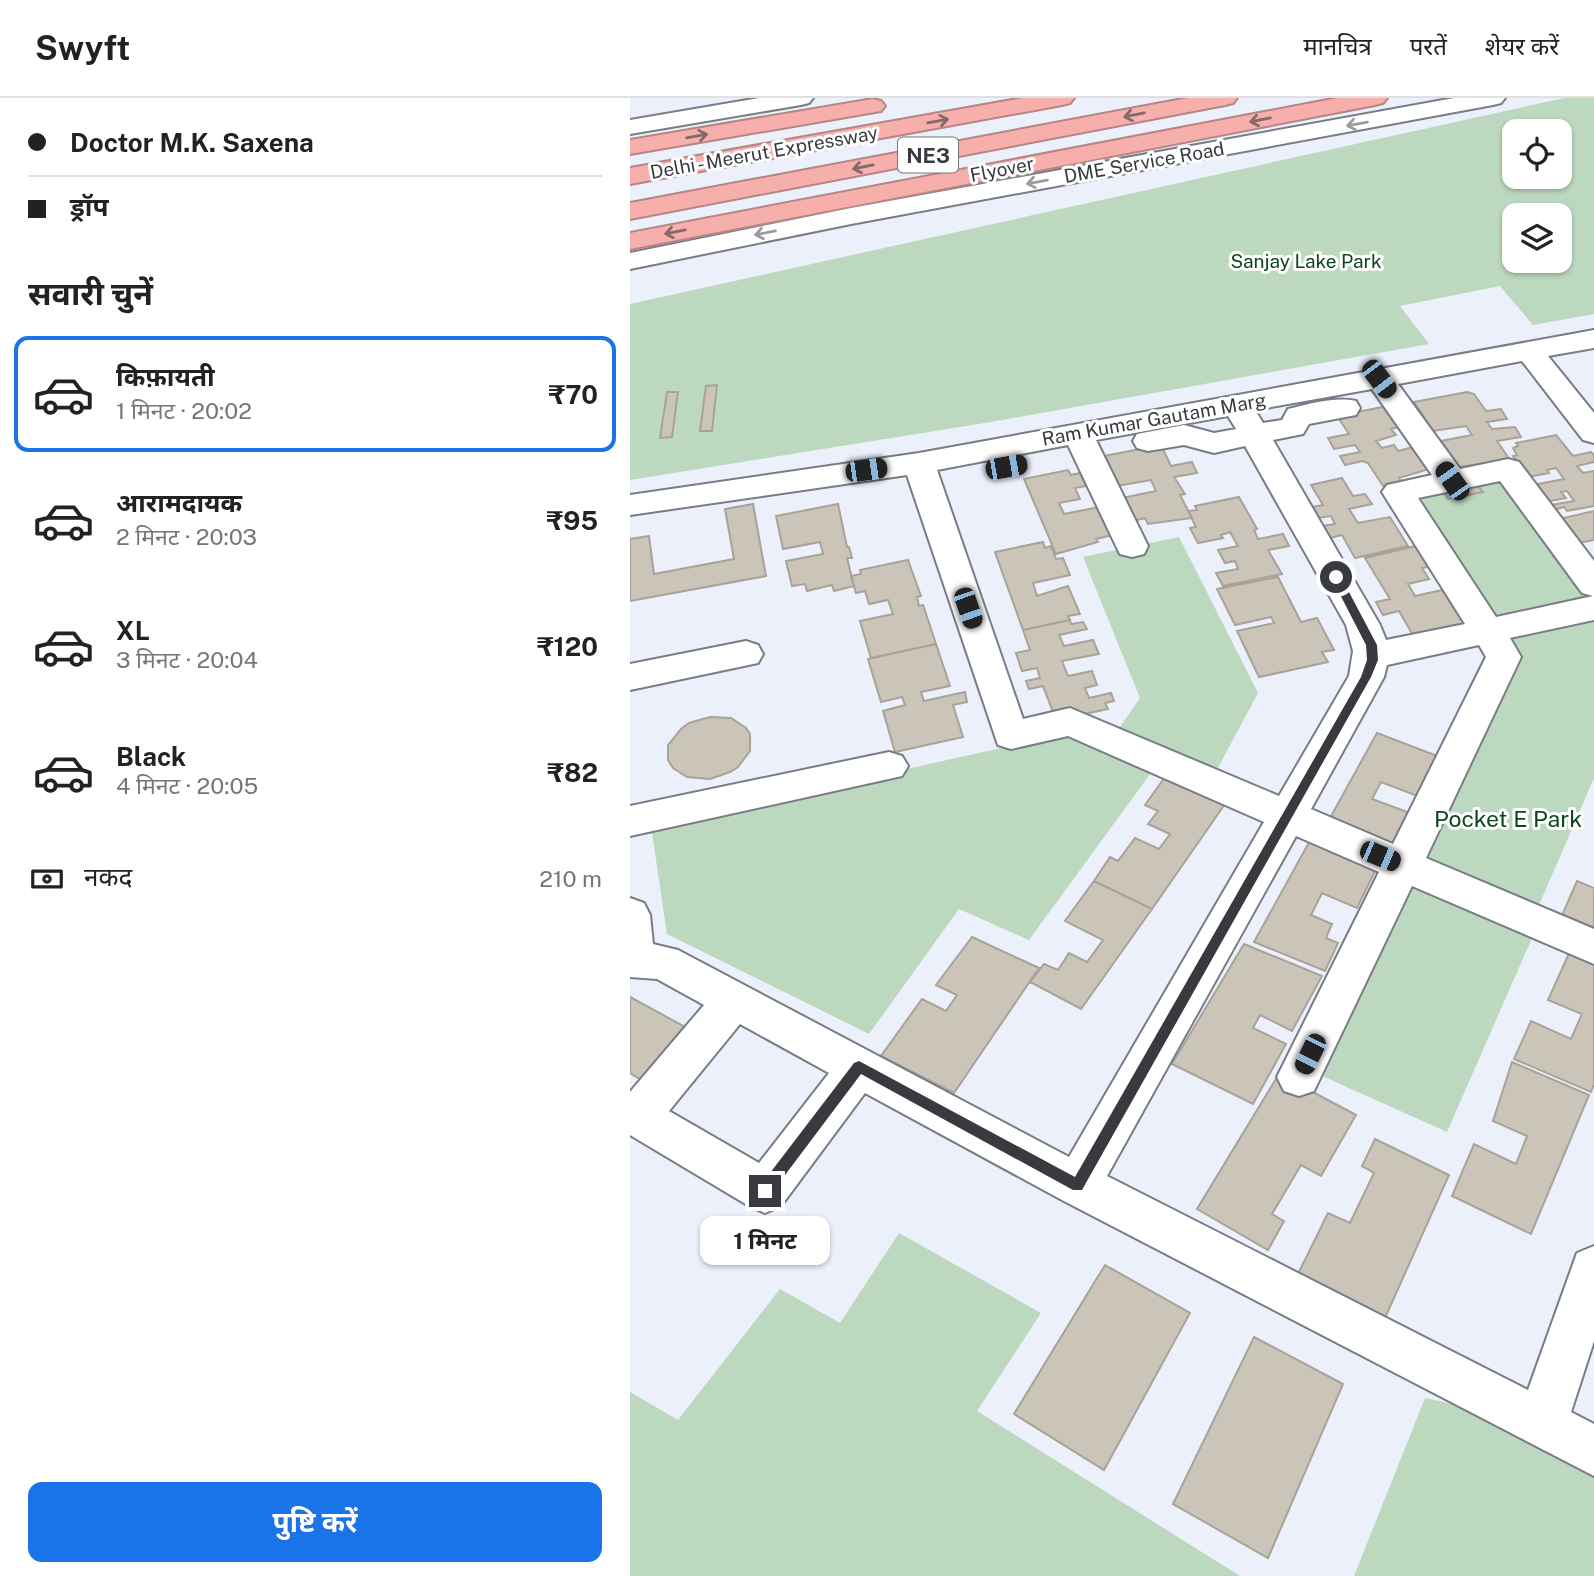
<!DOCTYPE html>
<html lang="hi">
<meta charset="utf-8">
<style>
body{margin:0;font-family:"Public Sans","Noto Sans Devanagari",sans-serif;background:#f6f6f6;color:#222;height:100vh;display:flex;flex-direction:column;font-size:26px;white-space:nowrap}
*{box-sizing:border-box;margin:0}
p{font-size:23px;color:#767676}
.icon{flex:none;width:38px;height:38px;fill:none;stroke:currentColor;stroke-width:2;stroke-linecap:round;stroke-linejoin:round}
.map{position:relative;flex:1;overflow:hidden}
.details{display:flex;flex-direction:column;background:#fff;width:630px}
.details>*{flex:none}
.banner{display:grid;align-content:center;height:154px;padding:0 28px;background:#fff}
.fabs{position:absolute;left:872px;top:21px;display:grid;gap:14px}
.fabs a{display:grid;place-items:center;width:70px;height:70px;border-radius:14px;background:#fff;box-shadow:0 2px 5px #0004;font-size:35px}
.end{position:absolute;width:32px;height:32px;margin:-16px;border:9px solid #383a3f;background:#fff;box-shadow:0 0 0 4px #fff}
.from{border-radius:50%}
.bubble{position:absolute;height:49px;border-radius:14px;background:#fff;box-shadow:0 2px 5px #0004;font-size:23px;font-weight:700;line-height:49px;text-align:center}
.car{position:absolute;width:21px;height:42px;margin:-21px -10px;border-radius:9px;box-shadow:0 0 5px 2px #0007;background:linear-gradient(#222 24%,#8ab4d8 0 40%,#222 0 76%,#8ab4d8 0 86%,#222 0)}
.banner b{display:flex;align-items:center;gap:24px;height:66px;font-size:26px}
.banner b+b{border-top:2px solid #e0e0e0}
.banner i{width:18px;height:18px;background:#222}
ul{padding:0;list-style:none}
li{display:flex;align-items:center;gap:21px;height:116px;margin:0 14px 10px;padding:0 14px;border:4px solid transparent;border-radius:14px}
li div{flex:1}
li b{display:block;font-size:26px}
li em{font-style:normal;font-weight:700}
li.current{border-color:#1a73e8}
li>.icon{width:63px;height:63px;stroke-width:1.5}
h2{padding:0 28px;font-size:32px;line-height:84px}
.pay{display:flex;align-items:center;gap:18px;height:77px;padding:0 28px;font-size:26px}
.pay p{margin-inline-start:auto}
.action{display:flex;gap:14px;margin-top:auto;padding:14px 28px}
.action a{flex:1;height:80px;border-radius:14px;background:#1a73e8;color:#fff;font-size:28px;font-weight:700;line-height:80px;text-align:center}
header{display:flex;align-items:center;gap:42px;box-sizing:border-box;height:98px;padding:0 35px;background:#fff;border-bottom:2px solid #e0e0e0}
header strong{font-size:33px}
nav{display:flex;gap:38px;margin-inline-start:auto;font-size:24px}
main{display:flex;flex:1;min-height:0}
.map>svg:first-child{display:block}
</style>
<header>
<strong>Swyft</strong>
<nav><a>मानचित्र</a><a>परतें</a><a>शेयर करें</a></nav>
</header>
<main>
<section class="details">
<div class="banner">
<b><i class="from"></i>Doctor M.K. Saxena</b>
<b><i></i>ड्रॉप</b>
</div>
<h2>सवारी चुनें</h2>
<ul>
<li class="current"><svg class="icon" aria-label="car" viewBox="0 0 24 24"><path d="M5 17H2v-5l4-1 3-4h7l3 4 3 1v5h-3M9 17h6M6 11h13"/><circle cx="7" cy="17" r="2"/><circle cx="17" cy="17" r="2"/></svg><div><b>किफ़ायती</b><p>1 मिनट · 20:02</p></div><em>₹70</em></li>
<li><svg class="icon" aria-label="car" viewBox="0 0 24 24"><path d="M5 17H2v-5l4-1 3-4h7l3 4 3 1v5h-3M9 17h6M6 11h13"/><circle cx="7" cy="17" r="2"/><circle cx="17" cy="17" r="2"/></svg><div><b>आरामदायक</b><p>2 मिनट · 20:03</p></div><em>₹95</em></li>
<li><svg class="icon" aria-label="car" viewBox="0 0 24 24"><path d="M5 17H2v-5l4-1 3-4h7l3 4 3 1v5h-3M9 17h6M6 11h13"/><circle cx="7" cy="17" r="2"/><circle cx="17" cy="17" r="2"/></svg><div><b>XL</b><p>3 मिनट · 20:04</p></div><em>₹120</em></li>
<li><svg class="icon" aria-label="car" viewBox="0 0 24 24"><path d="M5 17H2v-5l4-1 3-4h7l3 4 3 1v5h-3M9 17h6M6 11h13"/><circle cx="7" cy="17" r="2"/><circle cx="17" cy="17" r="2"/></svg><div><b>Black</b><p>4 मिनट · 20:05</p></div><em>₹82</em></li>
</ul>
<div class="pay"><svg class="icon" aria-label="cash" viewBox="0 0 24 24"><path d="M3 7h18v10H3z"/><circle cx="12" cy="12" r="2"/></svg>नकद<p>210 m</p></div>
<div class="action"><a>पुष्टि करें</a></div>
</section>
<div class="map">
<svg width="964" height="1478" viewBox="0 0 964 1478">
<rect width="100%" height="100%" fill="#ebf0fb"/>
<path fill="#bcd9bf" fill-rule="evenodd" d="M 934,0 L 964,0 L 964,216 L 903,227 L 870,188 L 770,208 L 799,246 L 355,325 L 0,382 L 0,206 ZM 884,33 L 929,33 L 929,79 L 884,79 ZM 884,117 L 929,117 L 929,163 L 884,163 Z
M 875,377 L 964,499 L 868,521 L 784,396 Z
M 549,439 L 628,595 L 582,681 L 486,635 L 510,600 L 453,459 Z
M 964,517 L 964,680 L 909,807 L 789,758 L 873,537 Z
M 447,633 L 523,672 L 399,842 L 329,811 L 239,936 L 37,836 L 21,728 Z
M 780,786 L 902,840 L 817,1034 L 681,973 Z
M 269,1135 L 411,1215 L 347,1313 L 610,1478 L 0,1478 L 0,1294 L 48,1322 L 150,1191 L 210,1225 Z
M 795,1300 L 912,1325 L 964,1353 L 964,1478 L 724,1478 Z"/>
<path fill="#cbc4b9" stroke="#a9a298" stroke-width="2" d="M 87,287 L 82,333 L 70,333 L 76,288 Z
M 37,294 L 48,294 L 42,339 L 30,340 Z
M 837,294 L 844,296 L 856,313 L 871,311 L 877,321 L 857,324 L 862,331 L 885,329 L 891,339 L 867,343 L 880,362 L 829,369 L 811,343 L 842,337 L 836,328 L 803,333 L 784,304 Z
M 763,307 L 772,328 L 761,331 L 766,337 L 746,343 L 752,350 L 764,347 L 768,353 L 783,349 L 799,371 L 769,380 L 772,384 L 753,388 L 738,365 L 732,363 L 715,367 L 710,358 L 730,354 L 725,347 L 704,351 L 698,340 L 719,336 L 707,318 Z
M 926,337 L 943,358 L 961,354 L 964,357 L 964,364 L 947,368 L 953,375 L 964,373 L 964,408 L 937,413 L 934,409 L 924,412 L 921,407 L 944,403 L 937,393 L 931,394 L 936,400 L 915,404 L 903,387 L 934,381 L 926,370 L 917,372 L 919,375 L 898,379 L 883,358 L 887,357 L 883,350 L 888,348 L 886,345 Z
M 531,347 L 541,368 L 562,364 L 567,375 L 544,379 L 555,396 L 550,397 L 562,420 L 518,426 L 515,420 L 503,423 L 492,400 L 526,393 L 521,382 L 487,388 L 474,358 Z
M 438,372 L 441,377 L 450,375 L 456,388 L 445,390 L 450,401 L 429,405 L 434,416 L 469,409 L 483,437 L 466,441 L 468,444 L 426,456 L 394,381 Z
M 712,380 L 723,398 L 735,396 L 742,406 L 719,411 L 728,425 L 760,419 L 778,448 L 725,460 L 712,437 L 700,440 L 692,428 L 705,426 L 701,418 L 688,420 L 682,409 L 693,407 L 681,387 Z
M 844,383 L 853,394 L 818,401 L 810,390 Z
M 609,399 L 627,431 L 624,432 L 628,441 L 653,436 L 659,448 L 638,452 L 652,476 L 593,488 L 586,475 L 608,471 L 605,463 L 595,465 L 588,452 L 608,448 L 600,434 L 591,437 L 593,440 L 568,445 L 560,430 L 566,429 L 558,413 L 567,412 L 565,408 Z
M 123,406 L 136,478 L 0,503 L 0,441 L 19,438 L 24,476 L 104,461 L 95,411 Z
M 208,406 L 217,449 L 219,449 L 222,460 L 217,460 L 224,488 L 204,493 L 202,487 L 177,493 L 175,486 L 162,488 L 156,463 L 193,456 L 190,444 L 153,451 L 146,418 Z
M 964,413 L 964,442 L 938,447 L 921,423 Z
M 413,444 L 415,450 L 421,448 L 426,461 L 433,460 L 440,477 L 403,485 L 407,498 L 438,488 L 450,516 L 438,518 L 440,522 L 393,532 L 365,454 Z
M 790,447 L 803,468 L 792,470 L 799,481 L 778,486 L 785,498 L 817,491 L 840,527 L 784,539 L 769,513 L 753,517 L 746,504 L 760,501 L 735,460 Z
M 278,462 L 291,498 L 287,499 L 289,508 L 293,507 L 306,546 L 241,560 L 230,523 L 263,516 L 258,502 L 239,506 L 235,493 L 226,495 L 221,478 L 231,476 L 230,472 Z
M 648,479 L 671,524 L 687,520 L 704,552 L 692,554 L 698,564 L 629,579 L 607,533 L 644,525 L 641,519 L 605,527 L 587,491 Z
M 440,522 L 441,526 L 453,524 L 457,531 L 429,537 L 434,548 L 463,542 L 469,556 L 432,563 L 438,578 L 462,573 L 467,587 L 455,590 L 459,600 L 481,595 L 484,603 L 475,605 L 478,611 L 426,622 L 413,588 L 399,591 L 396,583 L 410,580 L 407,570 L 392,573 L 386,555 L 400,552 L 393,532 Z
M 306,546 L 320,588 L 291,594 L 294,603 L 335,594 L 337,604 L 323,607 L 333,639 L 265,654 L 253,613 L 275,607 L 272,599 L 251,604 L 238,561 Z
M 80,619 L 101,620 L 116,630 L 120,636 L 120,653 L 108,669 L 100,674 L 80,681 L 57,679 L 43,670 L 38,662 L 38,647 L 51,631 L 59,625 Z
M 747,635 L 818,662 L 798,702 L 751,684 L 742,701 L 791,719 L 770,759 L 695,729 Z
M 535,679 L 595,706 L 522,811 L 464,783 L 480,759 L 488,763 L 505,740 L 529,751 L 540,736 L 518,726 L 528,713 L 515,707 Z
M 682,739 L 749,765 L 727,810 L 692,795 L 681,817 L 702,826 L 696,840 L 708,845 L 695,873 L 624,844 Z
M 464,783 L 522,811 L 451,911 L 400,884 L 414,866 L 428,872 L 439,855 L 457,864 L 473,842 L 435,823 Z
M 947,783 L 964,790 L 964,836 L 930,822 Z
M 342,839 L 409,870 L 324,995 L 251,958 L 292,901 L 316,913 L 327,897 L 306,887 Z
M 614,846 L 692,878 L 662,933 L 630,917 L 623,930 L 656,946 L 623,1006 L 542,966 Z
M 940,853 L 964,863 L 964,986 L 961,994 L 884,961 L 901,923 L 941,941 L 952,916 L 918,902 Z
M 0,899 L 70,937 L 25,990 L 0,975 Z
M 882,964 L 959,997 L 901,1136 L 822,1098 L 844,1046 L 886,1066 L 897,1038 L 863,1023 Z
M 649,976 L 726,1017 L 691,1078 L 671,1067 L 642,1116 L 654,1123 L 638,1152 L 567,1111 Z
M 745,1041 L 819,1077 L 751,1229 L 664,1184 L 698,1115 L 720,1125 L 744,1075 L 732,1068 Z
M 475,1167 L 560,1215 L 474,1372 L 384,1316 Z
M 624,1239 L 713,1286 L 638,1460 L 543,1406 Z"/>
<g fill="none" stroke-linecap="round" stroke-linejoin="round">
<defs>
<path id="minor" d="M 129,0 L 183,0 L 179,5 L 171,7 L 0,36 L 0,22 Z
M 824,0 L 875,0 L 871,5 L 863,7 L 221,126 L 0,171 L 0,155 L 221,110 Z
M 964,232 L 964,250 L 918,258 L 964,315 L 964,345 L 953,342 L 892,263 L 768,286 L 830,371 L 878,361 L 889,364 L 964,463 L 964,522 L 880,540 L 891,559 L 796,760 L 964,831 L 964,866 L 782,788 L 684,993 L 669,998 L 654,993 L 647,979 L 749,774 L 666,738 L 477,1078 L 898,1292 L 947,1155 L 964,1148 L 964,1243 L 941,1314 L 964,1326 L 964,1378 L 432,1102 L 235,995 L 151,1108 L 135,1115 L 119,1108 L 0,1037 L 0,994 L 74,907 L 27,881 L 0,879 L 0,800 L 14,805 L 20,817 L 23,846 L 48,852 L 439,1059 L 634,724 L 438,638 L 381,651 L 368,647 L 277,377 L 0,417 L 0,397 L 289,355 ZM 742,291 L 802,377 L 757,387 L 752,394 L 835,526 L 756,542 L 750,527 L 643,342 L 673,336 L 679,326 L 726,317 L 730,310 L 726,303 C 705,298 679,306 658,311 L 652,322 L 633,325 L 625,312 ZM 598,318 L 606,331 L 584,335 L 554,327 L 507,336 L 503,343 L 507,350 L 518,353 L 554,347 L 584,355 L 615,348 L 716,527 L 723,553 L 719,578 L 649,698 L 440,610 L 393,621 L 307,372 L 438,347 L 486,448 L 490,456 L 502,459 L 514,456 L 518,448 L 466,342 ZM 870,383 L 952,495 L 963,498 L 866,519 L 788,400 ZM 849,547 L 856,559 L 763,746 L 681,711 L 754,579 L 757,567 ZM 110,926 L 199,975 L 129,1065 L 39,1013 Z
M 116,543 L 128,547 L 133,556 L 128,565 L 0,592 L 0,566 Z
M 259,654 L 272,658 L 278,668 L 272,678 L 0,738 L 0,708 Z"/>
<path id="highway" d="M 393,0 L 444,0 L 440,5 L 432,7 L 0,86 L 0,70 Z
M 558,0 L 607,0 L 603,5 L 595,7 L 0,121 L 0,105 Z
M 708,0 L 757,0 L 753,5 L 745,7 L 0,151 L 0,135 Z
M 243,1 L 251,3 L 255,8 L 251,13 L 0,56 L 0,42 Z"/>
</defs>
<use href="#minor" stroke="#787c86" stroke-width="4"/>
<use href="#highway" stroke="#b48685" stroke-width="4"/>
<use href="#minor" fill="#fff" fill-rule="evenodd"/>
<use href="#highway" fill="#f7afab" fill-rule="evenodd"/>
</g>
<defs><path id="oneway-shaft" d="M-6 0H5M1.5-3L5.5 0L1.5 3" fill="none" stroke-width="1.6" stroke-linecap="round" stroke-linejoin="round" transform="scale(1.75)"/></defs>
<g stroke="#84696a">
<use href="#oneway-shaft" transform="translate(504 17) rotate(169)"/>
<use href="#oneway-shaft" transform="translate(630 22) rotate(169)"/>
<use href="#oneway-shaft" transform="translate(308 23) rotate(-10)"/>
<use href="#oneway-shaft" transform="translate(67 38) rotate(-10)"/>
<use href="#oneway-shaft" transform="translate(233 69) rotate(169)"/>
<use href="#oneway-shaft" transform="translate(45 134) rotate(169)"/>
</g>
<g stroke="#9c9c9f">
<use href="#oneway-shaft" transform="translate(727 26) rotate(170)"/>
<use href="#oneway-shaft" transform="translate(407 84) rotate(170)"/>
<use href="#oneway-shaft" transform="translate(135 135) rotate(169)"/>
</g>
<path fill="#383a3f" d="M 706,476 L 711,479 L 747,547 L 748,562 L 741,579 L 452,1092 L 443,1092 L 231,976 L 140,1097 L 130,1097 L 130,1088 L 224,965 L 229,963 L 445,1079 L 731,579 L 737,562 L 736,547 L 701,479 Z"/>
<g text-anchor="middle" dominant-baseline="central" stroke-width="6" stroke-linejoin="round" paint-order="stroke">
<g font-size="19" fill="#383a3f" stroke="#fff">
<text transform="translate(134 54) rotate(-10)">Delhi - Meerut Expressway</text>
<text transform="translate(514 64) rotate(-10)">DME Service Road</text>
<text transform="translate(372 71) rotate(-11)">Flyover</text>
<text transform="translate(524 321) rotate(-10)">Ram Kumar Gautam Marg</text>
</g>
<g font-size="19" fill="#0e441d" stroke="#fff">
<text x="676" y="163">Sanjay Lake Park</text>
</g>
<rect fill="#fff" stroke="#747579" stroke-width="2" x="268" y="39.5" width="60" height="35" rx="5"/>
<g font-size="21" font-weight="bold" fill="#383a3f">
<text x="298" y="57">NE3</text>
</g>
<g font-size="23" fill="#0e441d" stroke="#fff">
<text x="878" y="720">Pocket E Park</text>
</g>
</g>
</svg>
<div class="fabs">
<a><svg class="icon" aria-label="locate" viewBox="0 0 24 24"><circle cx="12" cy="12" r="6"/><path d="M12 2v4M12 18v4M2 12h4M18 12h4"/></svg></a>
<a><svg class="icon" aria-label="layers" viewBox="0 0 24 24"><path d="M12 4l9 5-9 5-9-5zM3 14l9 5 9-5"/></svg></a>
</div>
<i class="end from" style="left:706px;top:479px"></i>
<i class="end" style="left:135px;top:1093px"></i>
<div class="bubble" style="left:70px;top:1118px;width:130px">1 मिनट</div>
<i class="car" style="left:749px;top:281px;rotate:143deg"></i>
<i class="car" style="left:376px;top:369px;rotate:80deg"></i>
<i class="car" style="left:236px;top:372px;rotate:82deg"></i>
<i class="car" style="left:822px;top:383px;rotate:325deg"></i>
<i class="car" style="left:338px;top:510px;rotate:161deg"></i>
<i class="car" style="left:750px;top:758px;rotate:113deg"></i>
<i class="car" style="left:680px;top:956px;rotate:206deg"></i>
</div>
</main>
